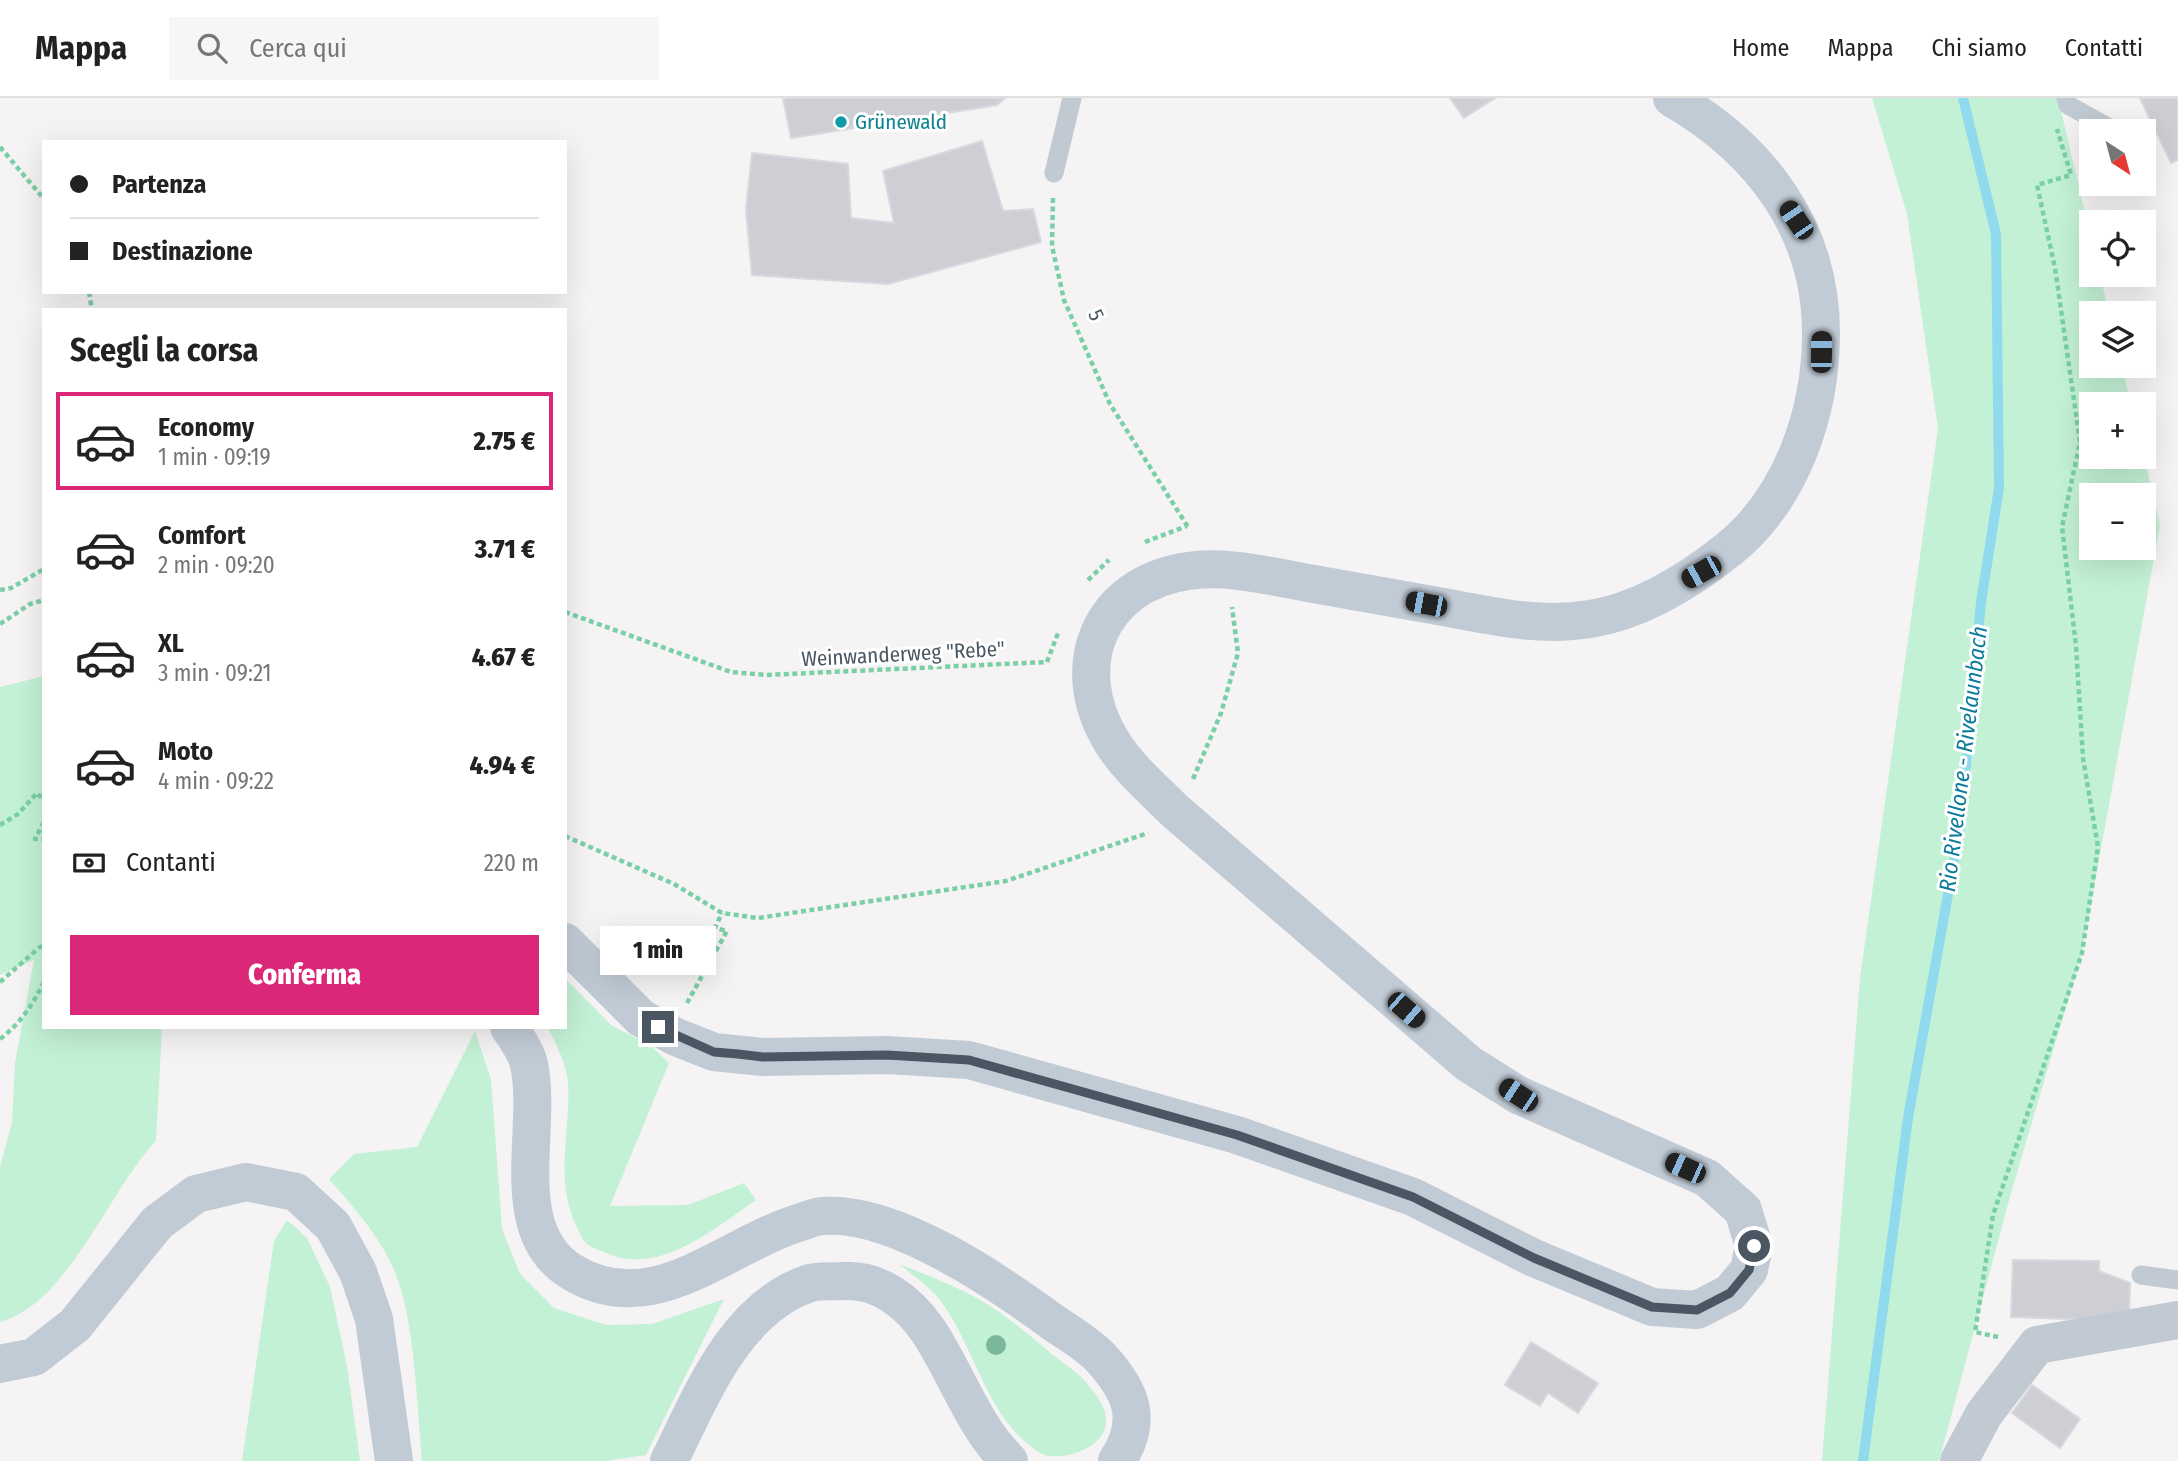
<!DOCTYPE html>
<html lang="it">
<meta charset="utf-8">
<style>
body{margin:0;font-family:"Fira Sans Condensed",sans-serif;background:#f6f6f6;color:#222;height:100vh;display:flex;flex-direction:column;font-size:26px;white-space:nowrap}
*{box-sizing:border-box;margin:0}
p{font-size:23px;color:#767676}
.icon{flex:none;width:38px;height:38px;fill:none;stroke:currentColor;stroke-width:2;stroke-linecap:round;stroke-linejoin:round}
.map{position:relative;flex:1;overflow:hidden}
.details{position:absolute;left:42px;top:210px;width:525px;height:721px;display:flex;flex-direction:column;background:#fff;border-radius:0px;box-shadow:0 7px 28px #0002}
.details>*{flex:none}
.banner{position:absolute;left:42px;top:42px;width:525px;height:154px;border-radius:0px;box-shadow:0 7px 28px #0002;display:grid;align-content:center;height:154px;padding:0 28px;background:#fff}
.needle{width:46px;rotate:144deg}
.controls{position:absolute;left:2079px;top:21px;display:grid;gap:14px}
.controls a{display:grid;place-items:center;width:77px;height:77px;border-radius:0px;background:#fff;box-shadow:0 7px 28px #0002;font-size:35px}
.end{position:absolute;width:32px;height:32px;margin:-16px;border:9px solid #4a5661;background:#fff;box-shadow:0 0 0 4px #fff}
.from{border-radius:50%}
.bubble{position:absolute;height:49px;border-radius:0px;background:#fff;box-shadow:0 7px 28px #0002;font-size:23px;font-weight:800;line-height:49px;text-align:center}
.car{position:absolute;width:21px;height:42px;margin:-21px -10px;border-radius:9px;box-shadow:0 0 5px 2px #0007;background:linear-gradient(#222 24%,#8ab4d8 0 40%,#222 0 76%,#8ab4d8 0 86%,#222 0)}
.banner b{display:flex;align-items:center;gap:24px;height:66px;font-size:26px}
.banner b+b{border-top:2px solid #e0e0e0}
.banner i{width:18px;height:18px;background:#222}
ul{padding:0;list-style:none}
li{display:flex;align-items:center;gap:21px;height:98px;margin:0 14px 10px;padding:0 14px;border:4px solid transparent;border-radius:0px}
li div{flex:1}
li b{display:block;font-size:26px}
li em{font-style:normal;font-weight:800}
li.current{border-color:#db2777}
li>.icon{width:63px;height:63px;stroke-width:1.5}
h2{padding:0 28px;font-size:32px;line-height:84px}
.pay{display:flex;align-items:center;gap:18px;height:77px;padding:0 28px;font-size:26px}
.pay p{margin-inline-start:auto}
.button{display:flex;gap:14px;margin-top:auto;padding:14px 28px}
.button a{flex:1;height:80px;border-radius:0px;background:#db2777;color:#fff;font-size:28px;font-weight:800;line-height:80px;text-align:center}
header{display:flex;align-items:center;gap:42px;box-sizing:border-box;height:98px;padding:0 35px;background:#fff;border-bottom:2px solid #e0e0e0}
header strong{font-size:33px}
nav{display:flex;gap:38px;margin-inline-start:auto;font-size:24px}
.search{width:490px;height:63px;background:#f6f6f6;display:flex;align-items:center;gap:18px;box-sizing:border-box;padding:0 24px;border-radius:0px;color:#767676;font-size:26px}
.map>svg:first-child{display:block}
</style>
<header>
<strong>Mappa</strong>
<div class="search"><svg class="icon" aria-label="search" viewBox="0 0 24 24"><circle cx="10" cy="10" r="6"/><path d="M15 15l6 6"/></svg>Cerca qui</div>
<nav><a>Home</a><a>Mappa</a><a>Chi siamo</a><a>Contatti</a></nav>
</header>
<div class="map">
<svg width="2178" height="1363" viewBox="0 0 2178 1363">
<rect width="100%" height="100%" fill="#f5f3f3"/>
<path fill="#c3f1d5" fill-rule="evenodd" d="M 1872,0 L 2058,0 L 2091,140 L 2091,177 L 2100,177 L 2109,215 L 2091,215 L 2091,268 L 2122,268 L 2131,306 L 2091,306 L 2091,359 L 2144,358 L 2160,427 L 2082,855 L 2011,1095 L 1939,1363 L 1822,1363 L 1860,880 L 1938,331 L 1907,116 ZM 2091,397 L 2144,397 L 2144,450 L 2091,450 Z
M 44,578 L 44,929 L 162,929 L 156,1043 C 108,1093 69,1205 0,1224 L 0,1069 L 12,1024 L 15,965 L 34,862 L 0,877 L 0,589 Z
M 565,880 L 611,927 L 651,948 L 669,965 L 610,1108 L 688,1107 L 744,1085 L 756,1102 C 715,1130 659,1179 606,1155 C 600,1152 592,1150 587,1146 C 582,1142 579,1133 576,1127 C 554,1081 571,1033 568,984 C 566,966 556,944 547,929 L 565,929 Z
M 475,933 L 491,981 L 502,1131 L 520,1176 L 554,1210 L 606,1227 L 652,1226 L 724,1201 L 646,1357 L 605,1363 L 422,1363 C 417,1309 415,1220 394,1172 C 379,1137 354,1110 329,1081 L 354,1056 L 417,1049 Z
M 287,1122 L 307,1140 L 330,1189 L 347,1268 L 360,1363 L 242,1363 L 274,1143 Z
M 899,1166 C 929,1178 962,1190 990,1208 C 1012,1222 1033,1240 1053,1257 C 1065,1266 1080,1276 1089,1288 C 1097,1297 1105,1308 1106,1320 C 1109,1349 1066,1363 1044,1357 C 990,1328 977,1256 945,1209 C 933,1191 915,1179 899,1166 Z"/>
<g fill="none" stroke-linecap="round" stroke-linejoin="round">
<path stroke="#90daee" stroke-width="10" d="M 1863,1363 L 1908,1020 L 1960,729 L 1981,504 L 1999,390 L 1996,136 L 1963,0"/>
</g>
<path fill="#cdcfd5" stroke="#d7d9de" stroke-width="2" d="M 783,0 L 1005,0 L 997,7 L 791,40 Z
M 1450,0 L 1495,0 L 1464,20 Z
M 2140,0 L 2178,0 L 2178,62 L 2171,65 Z
M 982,43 L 1003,113 L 1033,111 L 1041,144 L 888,186 L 752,177 L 746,112 L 752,55 L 848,66 L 851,120 L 894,125 L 883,73 Z
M 2013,1162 L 2099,1163 L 2099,1173 L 2130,1185 L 2129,1220 L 2097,1222 L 2011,1219 Z
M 1531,1244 L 1598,1285 L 1578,1315 L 1548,1295 L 1540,1308 L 1505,1287 Z
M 2032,1287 L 2080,1321 L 2060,1350 L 2012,1315 Z"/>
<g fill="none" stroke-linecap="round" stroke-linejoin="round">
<path stroke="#7ad0a6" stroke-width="4.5" stroke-dasharray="5 3.5" stroke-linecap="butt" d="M 0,49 L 44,101
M 1053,100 L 1052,148 L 1064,202 L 1110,306 L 1188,429
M 89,194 L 92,212
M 1145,444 L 1187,428
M 1088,482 L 1109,462
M 0,492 L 11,490 L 44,471
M 565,514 L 731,574 L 766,577 L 1047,564 L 1058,535
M 0,526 L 30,506 L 44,502
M 1193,681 L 1221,615 L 1238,555 L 1232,509
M 44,724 L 35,741 L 44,741
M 0,727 L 18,716 L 37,695 L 44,702
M 565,738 L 674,786 L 722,815 L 758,820 L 1006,783 L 1148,735
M 0,884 L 40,849 L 44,848
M 687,905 L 727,833 L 715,830 L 722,815
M 0,941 C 20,926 33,906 44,884
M 1998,1239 L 1975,1234 L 1993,1117 L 2082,855 L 2098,749 L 2083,660 L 2076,548 L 2062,429 L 2080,344 L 2055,170 L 2037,87 L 2071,77 L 2057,31"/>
<path stroke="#c1cad2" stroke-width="19" d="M 2066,0 L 2068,7 L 2115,33
M 1054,75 L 1072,0
M 2141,1177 L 2178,1182"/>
<path stroke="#c1cad2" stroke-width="38" d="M 1959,1363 L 1984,1316 L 2037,1247 L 2178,1222"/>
<path stroke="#c1cbd6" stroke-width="38" d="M 565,844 L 641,920 L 676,939 L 714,954 L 763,959 L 887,957 L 969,962 L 1237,1037 L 1413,1099 L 1534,1160 L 1652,1209 L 1697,1212 L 1730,1195 L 1749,1172 L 1754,1148 L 1743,1112 L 1707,1080 L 1518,997 L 1469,966 L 1175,713 C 1153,691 1128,670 1112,644 C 1066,570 1098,486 1188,473 C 1227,467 1269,478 1308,485 C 1355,493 1402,502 1449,510 C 1497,519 1541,529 1590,521 C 1641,513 1689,483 1729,451 C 1792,400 1821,314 1821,235 C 1821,130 1760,51 1672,0
M 509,929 C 516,939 526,954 529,966 C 543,1031 504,1133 572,1174 C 653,1223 722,1149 798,1125 C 806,1123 815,1118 823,1118 C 894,1112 998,1184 1054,1225 C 1070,1236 1088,1246 1101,1260 C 1131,1293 1144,1322 1117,1363
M 0,1266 L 34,1259 L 75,1227 L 157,1125 L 196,1096 L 246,1084 L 296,1094 L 333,1128 L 358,1174 L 374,1221 L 394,1363
M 669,1363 C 701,1299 734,1212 807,1186 C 817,1182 832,1184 844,1183 C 879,1181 908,1204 927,1231 C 956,1273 972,1327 1009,1363"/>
</g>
<circle fill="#7bb799" cx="996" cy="1247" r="10"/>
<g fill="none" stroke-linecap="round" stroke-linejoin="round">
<path stroke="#4a5661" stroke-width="9" d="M 658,929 L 714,954 L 738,956 L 763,959 L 887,957 L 969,962 L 1237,1037 L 1413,1099 L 1534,1160 L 1652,1209 L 1697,1212 L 1730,1195 L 1749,1172 L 1754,1148"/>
</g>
<circle fill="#0f9aa8" stroke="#fff" stroke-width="2.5" cx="841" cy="24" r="7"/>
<g text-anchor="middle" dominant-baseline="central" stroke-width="6" stroke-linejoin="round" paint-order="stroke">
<g font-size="21" fill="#0d838f" stroke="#fff" text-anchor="start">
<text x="855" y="24">Grünewald</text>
</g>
<g font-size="21" fill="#4a5661" stroke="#fff">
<text transform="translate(1096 217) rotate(66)">5</text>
<text transform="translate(903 556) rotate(-3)">Weinwanderweg "Rebe"</text>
</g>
<g font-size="23" font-style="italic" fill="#0c7c9b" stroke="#fff">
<text transform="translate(1963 661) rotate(-83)">Rio Rivellone - Rivelaunbach</text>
</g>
</g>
</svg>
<div class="controls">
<a><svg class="needle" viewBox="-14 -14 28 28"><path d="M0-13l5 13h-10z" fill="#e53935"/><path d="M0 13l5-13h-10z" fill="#767676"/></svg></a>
<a><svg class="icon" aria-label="locate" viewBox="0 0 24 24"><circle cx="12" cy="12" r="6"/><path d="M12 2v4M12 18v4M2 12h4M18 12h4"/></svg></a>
<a><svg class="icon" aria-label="layers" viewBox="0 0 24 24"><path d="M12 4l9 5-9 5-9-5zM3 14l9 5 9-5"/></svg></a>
<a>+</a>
<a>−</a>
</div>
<i class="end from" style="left:1754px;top:1148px"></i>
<i class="end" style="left:658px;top:929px"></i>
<div class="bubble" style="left:600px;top:828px;width:116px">1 min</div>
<i class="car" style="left:1796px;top:122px;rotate:326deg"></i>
<i class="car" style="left:1821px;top:254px;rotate:1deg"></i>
<i class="car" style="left:1701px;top:474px;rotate:241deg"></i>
<i class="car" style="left:1426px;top:506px;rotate:281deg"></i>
<i class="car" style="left:1406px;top:912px;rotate:131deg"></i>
<i class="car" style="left:1518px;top:997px;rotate:303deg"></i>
<i class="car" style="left:1685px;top:1070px;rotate:294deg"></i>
<div class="banner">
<b><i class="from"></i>Partenza</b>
<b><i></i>Destinazione</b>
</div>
<section class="details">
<h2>Scegli la corsa</h2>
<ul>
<li class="current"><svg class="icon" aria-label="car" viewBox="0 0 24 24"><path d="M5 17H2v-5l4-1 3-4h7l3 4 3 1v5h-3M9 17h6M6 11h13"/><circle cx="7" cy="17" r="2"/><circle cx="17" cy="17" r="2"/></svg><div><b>Economy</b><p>1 min · 09:19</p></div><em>2.75 €</em></li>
<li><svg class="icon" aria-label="car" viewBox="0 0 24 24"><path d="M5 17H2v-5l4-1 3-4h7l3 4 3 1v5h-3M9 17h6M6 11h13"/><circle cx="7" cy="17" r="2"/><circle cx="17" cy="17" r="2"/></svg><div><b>Comfort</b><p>2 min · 09:20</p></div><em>3.71 €</em></li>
<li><svg class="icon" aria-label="car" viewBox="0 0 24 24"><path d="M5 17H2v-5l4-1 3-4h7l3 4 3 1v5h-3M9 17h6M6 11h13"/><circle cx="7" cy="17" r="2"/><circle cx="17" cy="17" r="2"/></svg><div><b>XL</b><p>3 min · 09:21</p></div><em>4.67 €</em></li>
<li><svg class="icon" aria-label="car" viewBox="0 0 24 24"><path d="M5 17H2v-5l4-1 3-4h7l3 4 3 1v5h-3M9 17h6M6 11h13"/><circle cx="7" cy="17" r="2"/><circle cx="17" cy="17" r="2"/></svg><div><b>Moto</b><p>4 min · 09:22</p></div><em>4.94 €</em></li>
</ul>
<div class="pay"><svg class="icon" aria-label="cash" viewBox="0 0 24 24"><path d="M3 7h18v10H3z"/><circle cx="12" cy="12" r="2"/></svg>Contanti<p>220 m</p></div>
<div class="button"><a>Conferma</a></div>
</section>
</div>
